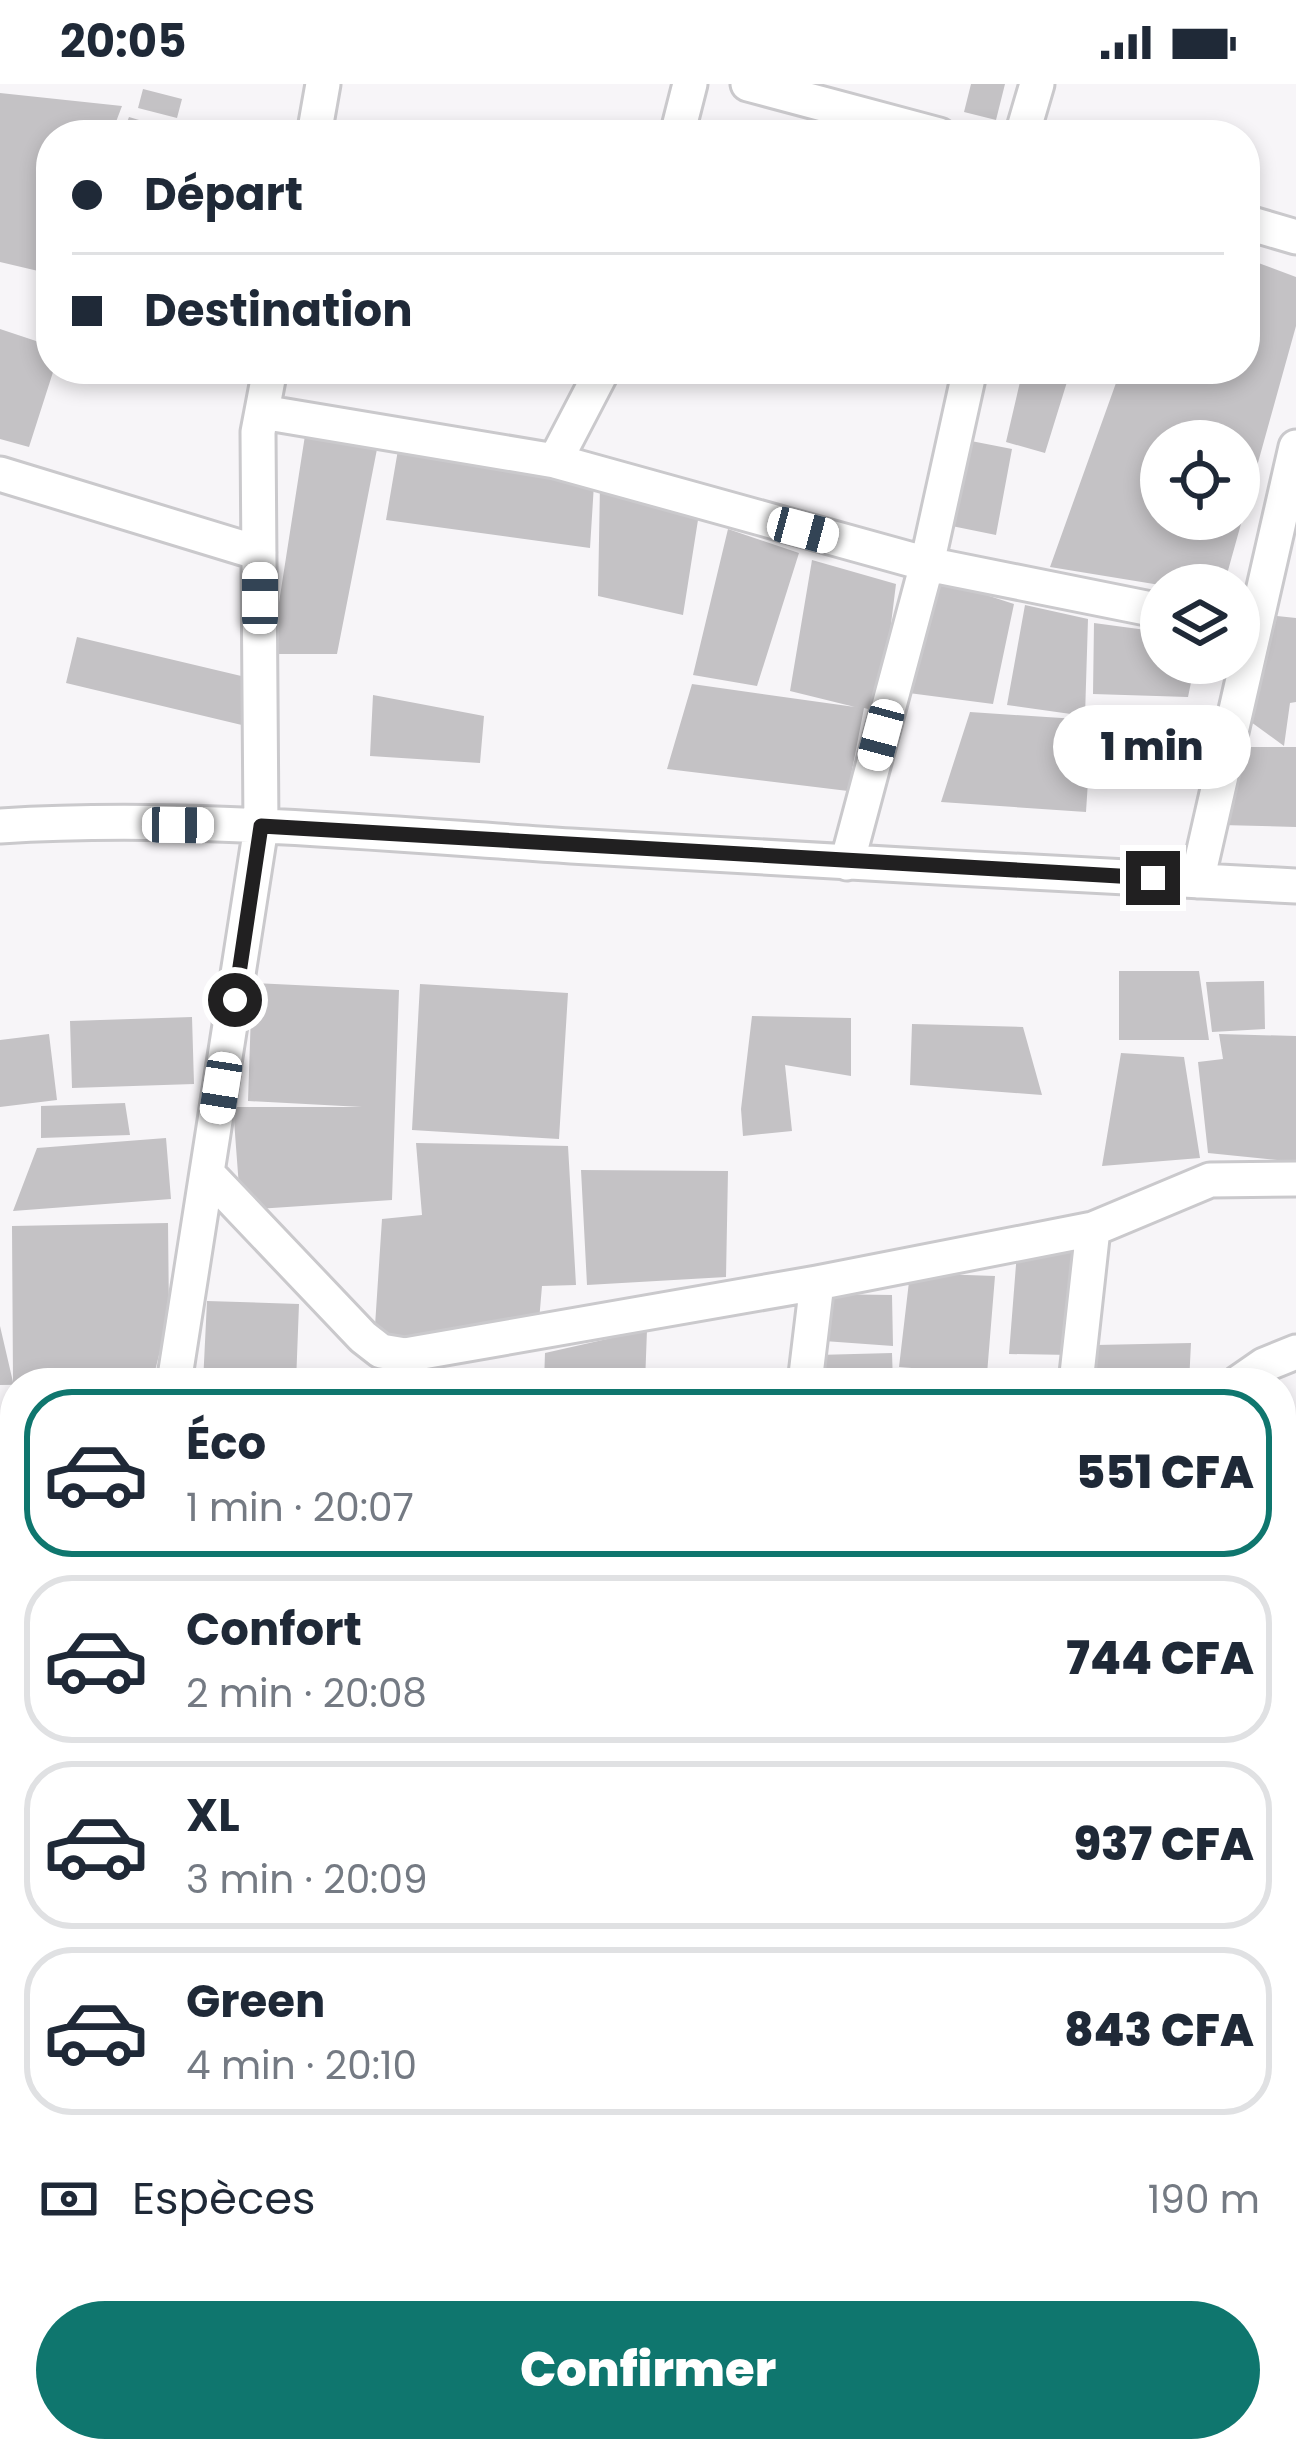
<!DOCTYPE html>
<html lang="fr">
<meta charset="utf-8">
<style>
body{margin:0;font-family:Poppins,sans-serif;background:#f2f2f3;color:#1f2937;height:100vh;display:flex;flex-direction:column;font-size:45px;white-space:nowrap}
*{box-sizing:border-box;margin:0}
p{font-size:39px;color:#747a83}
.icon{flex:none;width:66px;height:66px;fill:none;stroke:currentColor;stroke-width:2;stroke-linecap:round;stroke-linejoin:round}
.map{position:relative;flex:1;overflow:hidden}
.drawer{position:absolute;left:0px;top:1284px;width:1296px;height:1095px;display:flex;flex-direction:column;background:#fff;border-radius:48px 48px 0 0;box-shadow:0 6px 18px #0003}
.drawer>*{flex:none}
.guide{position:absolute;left:36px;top:36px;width:1224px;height:264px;border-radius:48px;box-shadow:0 6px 18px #0003;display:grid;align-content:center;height:264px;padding:0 36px;background:#fff}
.controls{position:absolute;left:1140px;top:336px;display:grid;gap:24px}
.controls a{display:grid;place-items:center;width:120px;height:120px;border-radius:50%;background:#fff;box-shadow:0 6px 18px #0003;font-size:60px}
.end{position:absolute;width:54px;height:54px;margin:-27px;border:15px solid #212021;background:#fff;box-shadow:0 0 0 6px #fff}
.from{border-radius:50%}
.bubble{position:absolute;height:84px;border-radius:42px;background:#fff;box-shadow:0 6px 18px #0003;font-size:39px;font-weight:800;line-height:84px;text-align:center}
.car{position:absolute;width:36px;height:72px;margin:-36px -18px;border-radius:15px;box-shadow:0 0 9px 3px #0007;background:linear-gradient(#fff 24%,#345 0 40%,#fff 0 76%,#345 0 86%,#fff 0)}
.guide b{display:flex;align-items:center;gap:42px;height:114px;font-size:45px}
.guide b+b{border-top:3px solid #e0e1e3}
.guide i{width:30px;height:30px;background:#1f2937}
ul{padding:21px 0 0;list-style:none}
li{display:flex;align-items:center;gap:36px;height:168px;margin:0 24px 18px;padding:0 12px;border:6px solid #e0e1e3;border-radius:48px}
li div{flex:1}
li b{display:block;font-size:45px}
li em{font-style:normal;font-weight:800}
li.selected{border-color:#0f766e}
li>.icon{width:108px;height:108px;stroke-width:1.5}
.pay{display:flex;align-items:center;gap:30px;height:132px;padding:0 36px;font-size:45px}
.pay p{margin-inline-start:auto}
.primary-button{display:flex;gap:24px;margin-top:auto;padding:24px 36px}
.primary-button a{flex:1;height:138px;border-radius:72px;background:#0f766e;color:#fff;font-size:48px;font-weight:800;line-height:138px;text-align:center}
.status{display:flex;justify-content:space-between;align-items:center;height:84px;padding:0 60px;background:#fff;direction:ltr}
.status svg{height:33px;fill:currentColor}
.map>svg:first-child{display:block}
</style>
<div class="status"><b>20:05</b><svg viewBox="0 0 49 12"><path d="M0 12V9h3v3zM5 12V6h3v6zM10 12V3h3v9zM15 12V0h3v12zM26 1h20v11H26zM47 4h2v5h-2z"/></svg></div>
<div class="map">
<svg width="1296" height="2377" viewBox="0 0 1296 2377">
<rect width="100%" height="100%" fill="#f7f5f8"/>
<path fill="#c4c2c5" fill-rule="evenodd" d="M 971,0 L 1005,0 L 996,36 L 964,28 Z
M 143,5 L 182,15 L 177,34 L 138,24 Z
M 0,9 L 122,22 L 111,51 L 51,51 L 51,190 L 0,178 Z
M 129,33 L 186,50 L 186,51 L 122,51 Z
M 1245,174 L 1296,193 L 1296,242 L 1224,501 L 1160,501 L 1050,483 L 1121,285 L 1245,285 ZM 1161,357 L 1239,357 L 1239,435 L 1161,435 Z
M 0,245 L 51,262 L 54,285 L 29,363 L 0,355 Z
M 1023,285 L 1071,285 L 1045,369 L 1006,358 Z
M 306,345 L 378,360 L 337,570 L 271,570 Z
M 966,356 L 1012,365 L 996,451 L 937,439 Z
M 399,360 L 594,400 L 590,464 L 386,436 Z
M 600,400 L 698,436 L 683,531 L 598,512 Z
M 728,445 L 799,469 L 757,602 L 693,591 Z
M 812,476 L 896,500 L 880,628 L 864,624 L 848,707 L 667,685 L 692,600 L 855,623 L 790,607 Z
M 937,495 L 1014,520 L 993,620 L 901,608 Z
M 1025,521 L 1088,535 L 1085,632 L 1007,621 Z
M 1277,532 L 1296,534 L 1296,618 L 1290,619 L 1284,662 L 1251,638 Z
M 1094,539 L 1161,548 L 1161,579 L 1195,579 L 1188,613 L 1093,610 Z
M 77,553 L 258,596 L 246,642 L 66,599 Z
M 373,611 L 484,632 L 480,679 L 370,672 Z
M 970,628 L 1092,636 L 1086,728 L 941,718 Z
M 1228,663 L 1296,663 L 1296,743 L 1221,741 Z
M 1119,887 L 1199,887 L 1209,956 L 1119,956 Z
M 1264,897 L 1265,945 L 1212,948 L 1206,898 Z
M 252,899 L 399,906 L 392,1116 L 257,1125 L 239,1103 L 233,1023 L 362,1023 L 248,1017 Z
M 420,900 L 568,909 L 559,1055 L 412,1046 Z
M 752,932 L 851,934 L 851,992 L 785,981 L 792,1047 L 743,1052 L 741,1025 Z
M 192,933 L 194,1000 L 72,1004 L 70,937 Z
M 912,940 L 1023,943 L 1042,1011 L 910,1001 Z
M 49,950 L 57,1016 L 0,1023 L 0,956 Z
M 1219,950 L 1296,952 L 1296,1078 L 1208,1069 L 1198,978 L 1223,975 Z
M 1121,969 L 1184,973 L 1200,1074 L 1102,1082 Z
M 125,1019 L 130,1051 L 41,1054 L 41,1022 Z
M 166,1054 L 171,1115 L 13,1127 L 37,1064 Z
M 416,1059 L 568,1062 L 576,1201 L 542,1202 L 539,1237 L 394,1254 L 375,1242 L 382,1135 L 422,1131 Z
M 581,1086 L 728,1087 L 726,1193 L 587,1201 Z
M 168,1139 L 169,1231 L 152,1299 L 0,1301 L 0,1242 L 13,1298 L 12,1142 Z
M 1017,1168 L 1080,1169 L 1071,1271 L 1009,1270 Z
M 910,1189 L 995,1192 L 987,1290 L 899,1283 Z
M 822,1210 L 892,1211 L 893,1262 L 824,1257 Z
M 207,1217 L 299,1220 L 296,1299 L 203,1299 Z
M 647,1246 L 645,1299 L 544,1299 L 545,1269 Z
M 1191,1259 L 1189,1299 L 1093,1299 L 1096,1261 Z
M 892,1269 L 893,1299 L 817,1299 L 817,1271 Z
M 436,1287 L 529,1288 L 528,1299 L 436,1299 Z
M 1281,1449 L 1296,1449 L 1296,1646 L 1281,1646 Z
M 0,1595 L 15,1595 L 15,1682 L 0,1681 Z
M 6,1920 L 15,1921 L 15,1993 L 0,1991 Z
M 0,2128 L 15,2128 L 15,2151 L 0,2151 Z
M 1296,2153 L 1296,2170 L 1281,2172 L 1281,2155 Z
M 1281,2315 L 1296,2318 L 1290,2377 L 1241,2377 L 1243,2364 L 1281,2364 Z
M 65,2364 L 104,2364 L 104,2368 L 162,2365 L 162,2377 L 63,2377 Z
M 296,2364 L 317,2364 L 317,2377 L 295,2377 Z
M 335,2364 L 426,2364 L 425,2377 L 335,2377 Z
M 449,2364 L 505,2364 L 504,2377 L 448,2375 Z
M 543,2364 L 588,2364 L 586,2373 Z
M 1005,2364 L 1028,2364 L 1027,2377 L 1005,2377 Z
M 1043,2364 L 1083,2364 L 1084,2377 L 1044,2377 Z"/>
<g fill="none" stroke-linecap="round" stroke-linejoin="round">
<defs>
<path id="minor" d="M 748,0 L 939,51
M 314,51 L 323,0
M 677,51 L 690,0
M 1022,51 L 1037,0
M 1245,138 L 1296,153
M 262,328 L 555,377 L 927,480 L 1161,527
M 555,377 L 603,285
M 0,390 L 259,469
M 0,742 C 190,730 382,750 571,762 C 813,777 1054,789 1296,802
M 847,779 L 927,480 L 970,285
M 1197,797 L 1296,363
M 208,1090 L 363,1253 L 381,1267 L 405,1271 L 817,1199 L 1093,1145 L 1210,1096 L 1296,1095
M 174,1299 L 261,743 L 258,348 L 270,285
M 805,1299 L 817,1199
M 1076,1299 L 1093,1145
M 1238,1299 L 1264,1281 L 1296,1268
M 0,1472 L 15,1471
M 1281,1684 L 1296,1681
M 0,1846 L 15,1843
M 1281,1877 L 1296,1755
M 0,2178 L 15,2175
M 1281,2292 L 1296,2289
M 27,2377 L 29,2364
M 645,2377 L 647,2364
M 790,2377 L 872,2364
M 937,2377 L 938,2364"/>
</defs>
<use href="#minor" stroke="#cac9cc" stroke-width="39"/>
<use href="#minor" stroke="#fff" stroke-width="33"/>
</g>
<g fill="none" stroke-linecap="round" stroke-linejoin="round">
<path stroke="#212021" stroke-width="15" d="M 235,916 L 261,742 L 1153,794"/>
</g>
</svg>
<div class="controls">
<a><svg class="icon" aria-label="locate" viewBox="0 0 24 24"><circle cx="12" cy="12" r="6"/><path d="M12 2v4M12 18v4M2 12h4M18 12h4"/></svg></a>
<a><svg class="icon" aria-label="layers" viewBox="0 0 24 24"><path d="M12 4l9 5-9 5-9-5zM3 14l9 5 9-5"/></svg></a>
</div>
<i class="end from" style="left:235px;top:916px"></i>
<i class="end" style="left:1153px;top:794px"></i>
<div class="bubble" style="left:1053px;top:621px;width:198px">1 min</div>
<i class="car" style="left:803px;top:446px;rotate:105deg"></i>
<i class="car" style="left:260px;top:514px;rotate:0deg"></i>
<i class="car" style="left:881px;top:651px;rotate:195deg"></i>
<i class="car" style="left:178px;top:741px;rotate:91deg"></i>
<i class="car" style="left:221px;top:1004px;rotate:189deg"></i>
<div class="guide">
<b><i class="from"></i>Départ</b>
<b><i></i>Destination</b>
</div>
<section class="drawer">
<ul>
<li class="selected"><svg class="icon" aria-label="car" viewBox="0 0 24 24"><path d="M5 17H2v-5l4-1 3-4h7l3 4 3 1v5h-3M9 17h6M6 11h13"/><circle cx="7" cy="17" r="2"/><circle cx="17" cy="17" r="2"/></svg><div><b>Éco</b><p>1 min · 20:07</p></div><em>551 CFA</em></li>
<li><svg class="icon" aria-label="car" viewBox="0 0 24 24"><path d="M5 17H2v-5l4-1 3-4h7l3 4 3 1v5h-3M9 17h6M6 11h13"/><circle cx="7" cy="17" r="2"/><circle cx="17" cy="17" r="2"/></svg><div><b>Confort</b><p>2 min · 20:08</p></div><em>744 CFA</em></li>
<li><svg class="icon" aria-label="car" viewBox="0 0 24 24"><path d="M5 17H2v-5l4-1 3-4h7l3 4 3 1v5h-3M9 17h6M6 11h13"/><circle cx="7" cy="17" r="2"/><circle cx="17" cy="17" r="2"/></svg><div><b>XL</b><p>3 min · 20:09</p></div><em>937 CFA</em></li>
<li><svg class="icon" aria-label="car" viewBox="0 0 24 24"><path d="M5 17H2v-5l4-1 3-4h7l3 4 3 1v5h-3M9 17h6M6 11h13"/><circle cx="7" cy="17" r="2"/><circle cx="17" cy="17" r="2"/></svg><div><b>Green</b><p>4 min · 20:10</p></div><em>843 CFA</em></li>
</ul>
<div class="pay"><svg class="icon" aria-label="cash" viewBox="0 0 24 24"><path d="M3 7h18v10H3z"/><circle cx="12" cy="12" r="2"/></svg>Espèces<p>190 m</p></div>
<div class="primary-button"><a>Confirmer</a></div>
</section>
</div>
